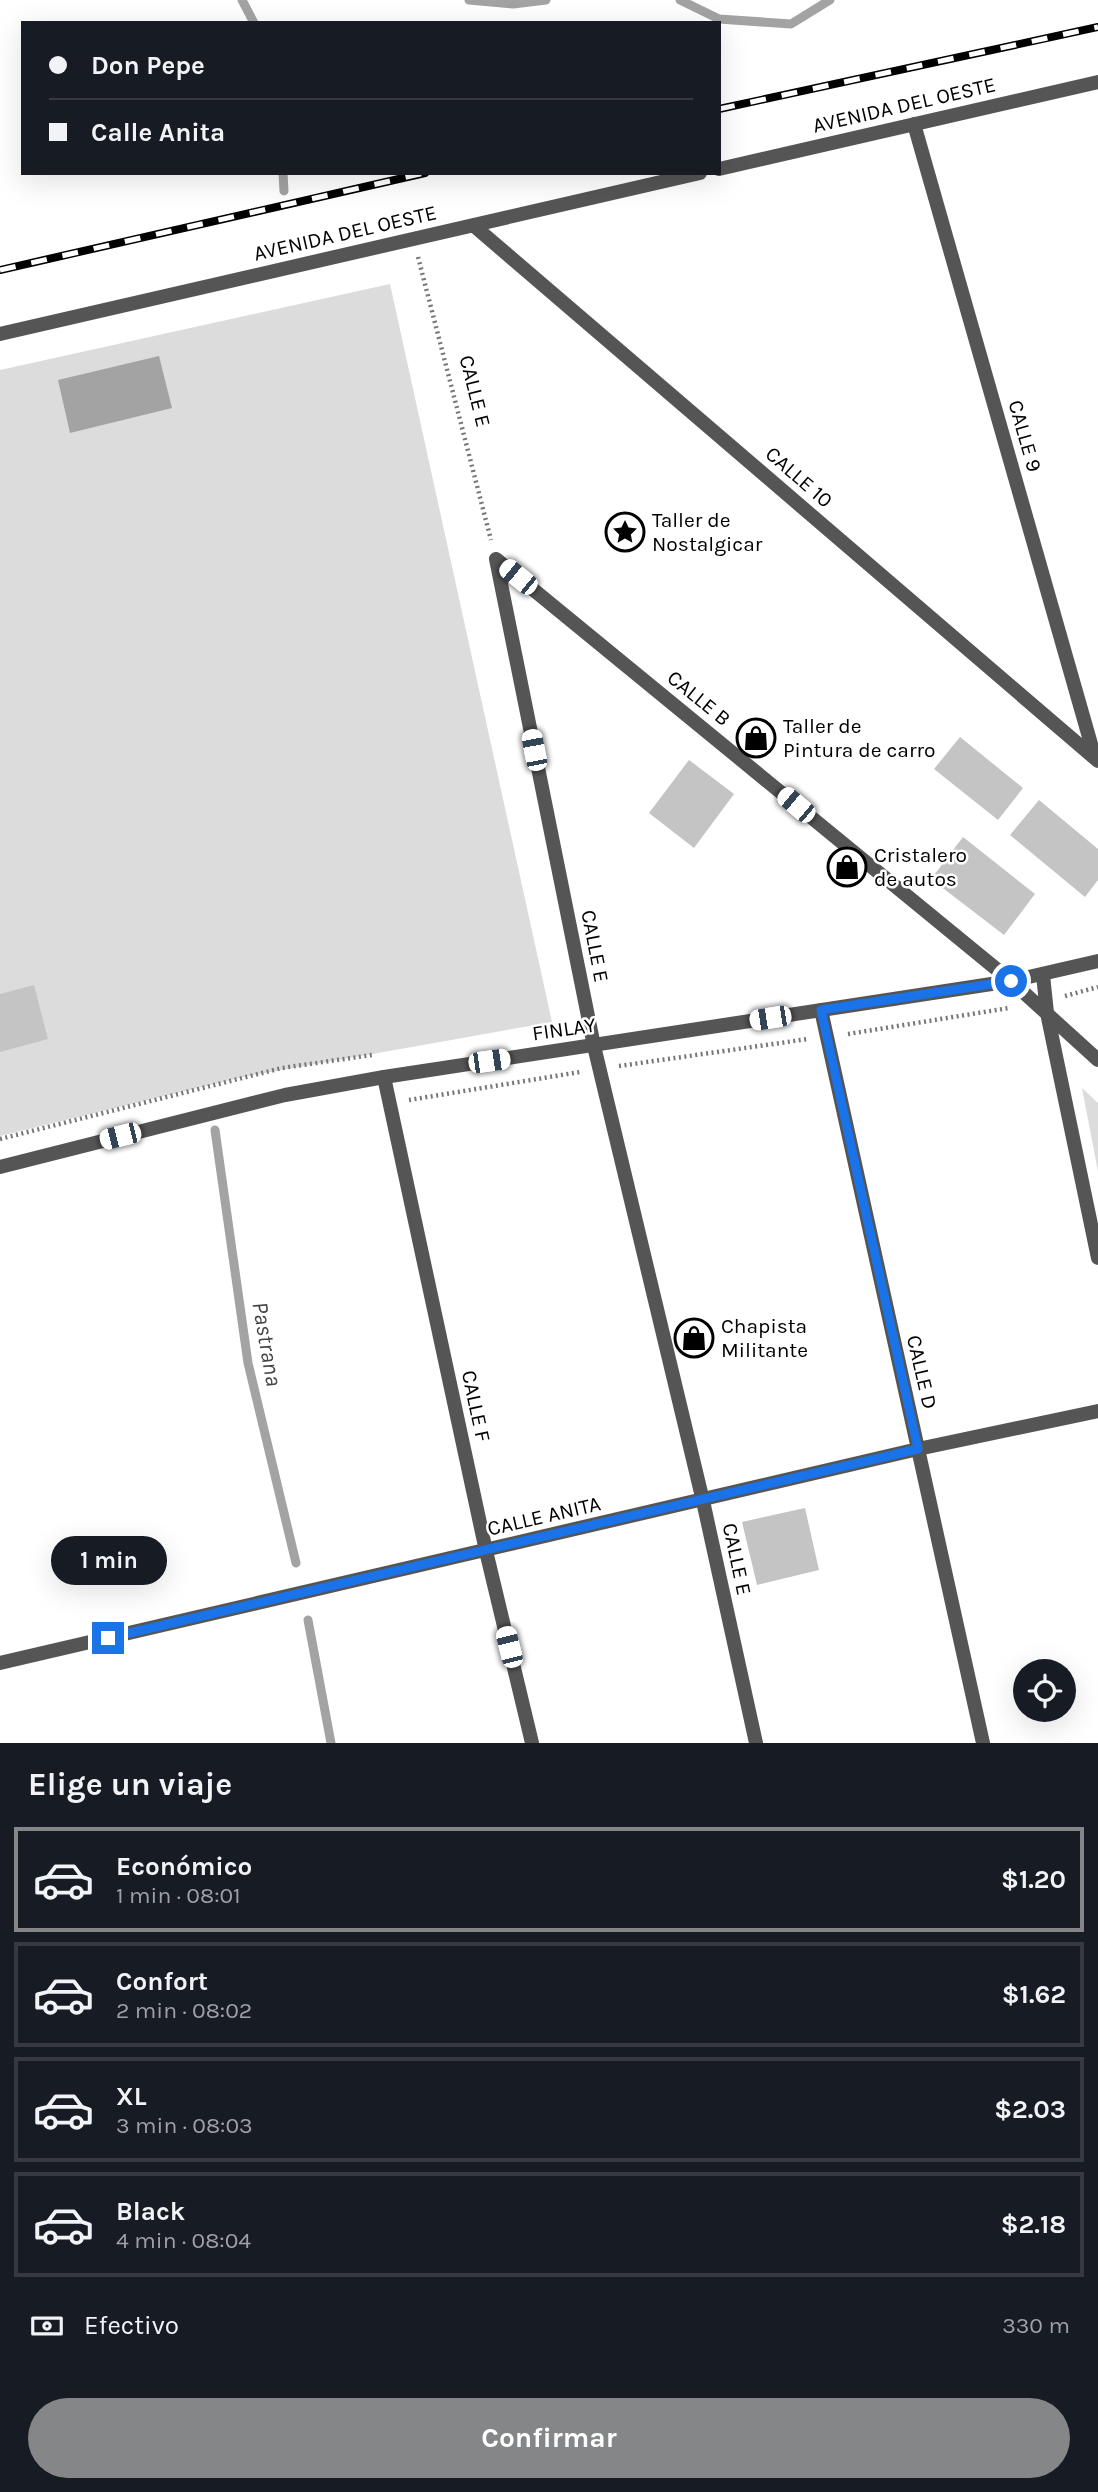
<!DOCTYPE html>
<html lang="es">
<meta charset="utf-8">
<style>
body{margin:0;font-family:Karla,sans-serif;background:#20242c;color:#f1f3f6;height:100vh;display:flex;flex-direction:column;font-size:26px;white-space:nowrap}
*{box-sizing:border-box;margin:0}
p{font-size:23px;color:#9ea1a6}
.icon{flex:none;width:38px;height:38px;fill:none;stroke:currentColor;stroke-width:2;stroke-linecap:round;stroke-linejoin:round}
.map{position:relative;height:1743px;overflow:hidden}
.drawer{display:flex;flex-direction:column;background:#171b24;flex:1}
.drawer>*{flex:none}
.guide{position:absolute;left:21px;top:21px;width:700px;height:154px;border-radius:0px;box-shadow:0 7px 28px #0002;display:grid;align-content:center;height:154px;padding:0 28px;background:#171b24}
.tools{position:absolute;left:1013px;top:1659px;display:grid;gap:14px}
.tools a{display:grid;place-items:center;width:63px;height:63px;border-radius:50%;background:#171b24;box-shadow:0 7px 28px #0002;font-size:35px}
.end{position:absolute;width:32px;height:32px;margin:-16px;border:9px solid #1a73e8;background:#fff;box-shadow:0 0 0 4px #fff}
.from{border-radius:50%}
.bubble{position:absolute;height:49px;border-radius:24px;background:#171b24;box-shadow:0 7px 28px #0002;font-size:23px;font-weight:700;line-height:49px;text-align:center}
.car{position:absolute;width:21px;height:42px;margin:-21px -10px;border-radius:9px;box-shadow:0 0 5px 2px #0007;background:linear-gradient(#fff 24%,#345 0 40%,#fff 0 76%,#345 0 86%,#fff 0)}
.guide b{display:flex;align-items:center;gap:24px;height:66px;font-size:26px}
.guide b+b{border-top:2px solid #363941}
.guide i{width:18px;height:18px;background:#f1f3f6}
ul{padding:0;list-style:none}
li{display:flex;align-items:center;gap:21px;height:105px;margin:0 14px 10px;padding:0 14px;border:4px solid #363941;border-radius:0px}
li div{flex:1}
li b{display:block;font-size:26px}
li em{font-style:normal;font-weight:700}
li.selected{border-color:#858687}
li>.icon{width:63px;height:63px;stroke-width:1.5}
h2{padding:0 28px;font-size:32px;line-height:84px}
.pay{display:flex;align-items:center;gap:18px;height:77px;padding:0 28px;font-size:26px}
.pay p{margin-inline-start:auto}
.cta{display:flex;gap:14px;margin-top:auto;padding:14px 28px}
.cta a{flex:1;height:80px;border-radius:42px;background:#858687;color:#fff;font-size:28px;font-weight:700;line-height:80px;text-align:center}
.map>svg:first-child{display:block}
</style>
<div class="map">
<svg width="1098" height="1743" viewBox="0 0 1098 1743">
<rect width="100%" height="100%" fill="#fff"/>
<path fill="#dcdcdc" d="M 390,284 L 552,1022 L 243,1077 L 0,1136 L 0,370 Z
M 1082,1088 L 1098,1103 L 1098,1172 Z"/>
<path fill="#a3a3a3" d="M 159,356 L 172,408 L 70,433 L 58,380 Z"/>
<g fill="none" stroke-linecap="round" stroke-linejoin="round">
<path stroke="#a3a3a3" stroke-width="9" d="M 242,0 L 254,23
M 469,0 L 513,4 L 546,0
M 680,0 L 719,19 L 791,24 L 830,0
M 283,173 L 284,191
M 215,1130 L 248,1363 L 296,1563
M 308,1620 L 331,1743"/>
</g>
<path fill="#c4c4c4" d="M 960,737 L 1023,788 L 998,820 L 934,769 Z
M 689,760 L 734,794 L 694,848 L 649,813 Z
M 1039,800 L 1098,849 L 1098,880 L 1085,897 L 1010,835 Z
M 963,837 L 1035,894 L 1004,935 L 931,879 Z
M 34,985 L 48,1039 L 0,1052 L 0,994 Z
M 805,1508 L 819,1570 L 757,1585 L 742,1522 Z"/>
<g fill="none" stroke-linecap="round" stroke-linejoin="round">
<path stroke="#777" stroke-width="4.5" stroke-dasharray="2 3.5" stroke-linecap="butt" d="M 418,257 L 491,540
M 1065,996 L 1098,987
M 848,1034 L 1009,1008
M 619,1066 L 808,1039
M 409,1100 L 580,1072
M 0,1139 L 282,1068 L 372,1055"/>
<path stroke="#555" stroke-width="14" d="M 914,124 L 1095,758
M 719,169 L 1098,82
M 473,225 L 1098,761
M 0,334 L 700,173
M 496,559 L 594,1046 L 703,1501 L 756,1743
M 496,559 L 1011,981 L 1098,1060
M 1043,975 L 1047,1013 L 1098,1258
M 821,1010 L 983,1743
M 384,1077 L 486,1551 L 532,1743
M 0,1663 L 918,1449 L 1098,1411"/>
<path stroke="#555" stroke-width="14" d="M 0,1167 L 285,1095 L 384,1077 L 1011,981 L 1098,961"/>
<defs>
<path id="rail" d="M 719,109 L 1098,27
M 0,270 L 425,173"/>
</defs>
<use href="#rail" stroke="#000" stroke-width="8"/>
<use href="#rail" stroke="#fff" stroke-width="5" stroke-dasharray="16" stroke-linecap="butt"/>
</g>
<g fill="none" stroke-linecap="round" stroke-linejoin="round">
<path stroke="#1a73e8" stroke-width="9" d="M 108,1638 L 918,1449 L 821,1010 L 1011,981"/>
</g>
<defs>
<symbol id="sight-ring" viewBox="-11 -11 22 22"><circle r="9.5" fill="#fff" stroke="#000" stroke-width="1.5"/><path d="M0-6L1.8-2.2L6-1.7L2.9 1.2L3.7 5.4L0 3.3L-3.7 5.4L-2.9 1.2L-6-1.7L-1.8-2.2Z" fill="#000"/></symbol>
<symbol id="shop-ring" viewBox="-11 -11 22 22"><circle r="9.5" fill="#fff" stroke="#000" stroke-width="1.5"/><path d="M-5-2.5h2.3a2.7 3.5 0 0 1 5.4 0H5L5.5 6h-11ZM-1.5-2.5h3a1.5 2.3 0 0 0-3 0Z" fill="#000"/></symbol>
</defs>
<g fill-rule="evenodd">
<use href="#sight-ring" x="603" y="510" width="44" height="44"/>
<use href="#shop-ring" x="734" y="716" width="44" height="44"/>
<use href="#shop-ring" x="825" y="845" width="44" height="44"/>
<use href="#shop-ring" x="672" y="1316" width="44" height="44"/>
</g>
<g text-anchor="middle" dominant-baseline="central" stroke-width="5" stroke-linejoin="round" paint-order="stroke">
<g font-size="21" fill="#000" stroke="#fff">
<text transform="translate(904 105) rotate(-13)">AVENIDA DEL OESTE</text>
<text transform="translate(345 233) rotate(-13)">AVENIDA DEL OESTE</text>
<text transform="translate(475 391) rotate(76)">CALLE E</text>
<text transform="translate(1025 436) rotate(74)">CALLE 9</text>
<text transform="translate(799 477) rotate(41)">CALLE 10</text>
<text transform="translate(699 698) rotate(39)">CALLE B</text>
<text transform="translate(595 946) rotate(79)">CALLE E</text>
<text transform="translate(564 1029) rotate(-8)">FINLAY</text>
<text transform="translate(922 1372) rotate(77)">CALLE D</text>
<text transform="translate(476 1406) rotate(78)">CALLE F</text>
<text transform="translate(544 1516) rotate(-13)">CALLE ANITA</text>
<text transform="translate(737 1559) rotate(78)">CALLE E</text>
</g>
<g font-size="21" fill="#000" stroke="#fff" text-anchor="start">
<text x="652" y="520">Taller de<tspan x="652" dy="24">Nostalgicar</tspan></text>
<text x="783" y="726">Taller de<tspan x="783" dy="24">Pintura de carro</tspan></text>
<text x="874" y="855">Cristalero<tspan x="874" dy="24">de autos</tspan></text>
<text x="721" y="1326">Chapista<tspan x="721" dy="24">Militante</tspan></text>
</g>
<g font-size="23" font-style="italic" fill="#444" stroke="#fff">
<text transform="translate(267 1344) rotate(80)">Pastrana</text>
</g>
</g>
</svg>
<div class="tools">
<a><svg class="icon" aria-label="locate" viewBox="0 0 24 24"><circle cx="12" cy="12" r="6"/><path d="M12 2v4M12 18v4M2 12h4M18 12h4"/></svg></a>
</div>
<i class="end from" style="left:1011px;top:981px"></i>
<i class="end" style="left:108px;top:1638px"></i>
<div class="bubble" style="left:51px;top:1536px;width:116px">1 min</div>
<i class="car" style="left:518px;top:577px;rotate:309deg"></i>
<i class="car" style="left:534px;top:750px;rotate:349deg"></i>
<i class="car" style="left:796px;top:805px;rotate:310deg"></i>
<i class="car" style="left:770px;top:1018px;rotate:261deg"></i>
<i class="car" style="left:489px;top:1061px;rotate:82deg"></i>
<i class="car" style="left:120px;top:1136px;rotate:256deg"></i>
<i class="car" style="left:509px;top:1647px;rotate:346deg"></i>
<div class="guide">
<b><i class="from"></i>Don Pepe</b>
<b><i></i>Calle Anita</b>
</div>
</div>
<section class="drawer">
<h2>Elige un viaje</h2>
<ul>
<li class="selected"><svg class="icon" aria-label="car" viewBox="0 0 24 24"><path d="M5 17H2v-5l4-1 3-4h7l3 4 3 1v5h-3M9 17h6M6 11h13"/><circle cx="7" cy="17" r="2"/><circle cx="17" cy="17" r="2"/></svg><div><b>Económico</b><p>1 min · 08:01</p></div><em>$1.20</em></li>
<li><svg class="icon" aria-label="car" viewBox="0 0 24 24"><path d="M5 17H2v-5l4-1 3-4h7l3 4 3 1v5h-3M9 17h6M6 11h13"/><circle cx="7" cy="17" r="2"/><circle cx="17" cy="17" r="2"/></svg><div><b>Confort</b><p>2 min · 08:02</p></div><em>$1.62</em></li>
<li><svg class="icon" aria-label="car" viewBox="0 0 24 24"><path d="M5 17H2v-5l4-1 3-4h7l3 4 3 1v5h-3M9 17h6M6 11h13"/><circle cx="7" cy="17" r="2"/><circle cx="17" cy="17" r="2"/></svg><div><b>XL</b><p>3 min · 08:03</p></div><em>$2.03</em></li>
<li><svg class="icon" aria-label="car" viewBox="0 0 24 24"><path d="M5 17H2v-5l4-1 3-4h7l3 4 3 1v5h-3M9 17h6M6 11h13"/><circle cx="7" cy="17" r="2"/><circle cx="17" cy="17" r="2"/></svg><div><b>Black</b><p>4 min · 08:04</p></div><em>$2.18</em></li>
</ul>
<div class="pay"><svg class="icon" aria-label="cash" viewBox="0 0 24 24"><path d="M3 7h18v10H3z"/><circle cx="12" cy="12" r="2"/></svg>Efectivo<p>330 m</p></div>
<div class="cta"><a>Confirmar</a></div>
</section>
